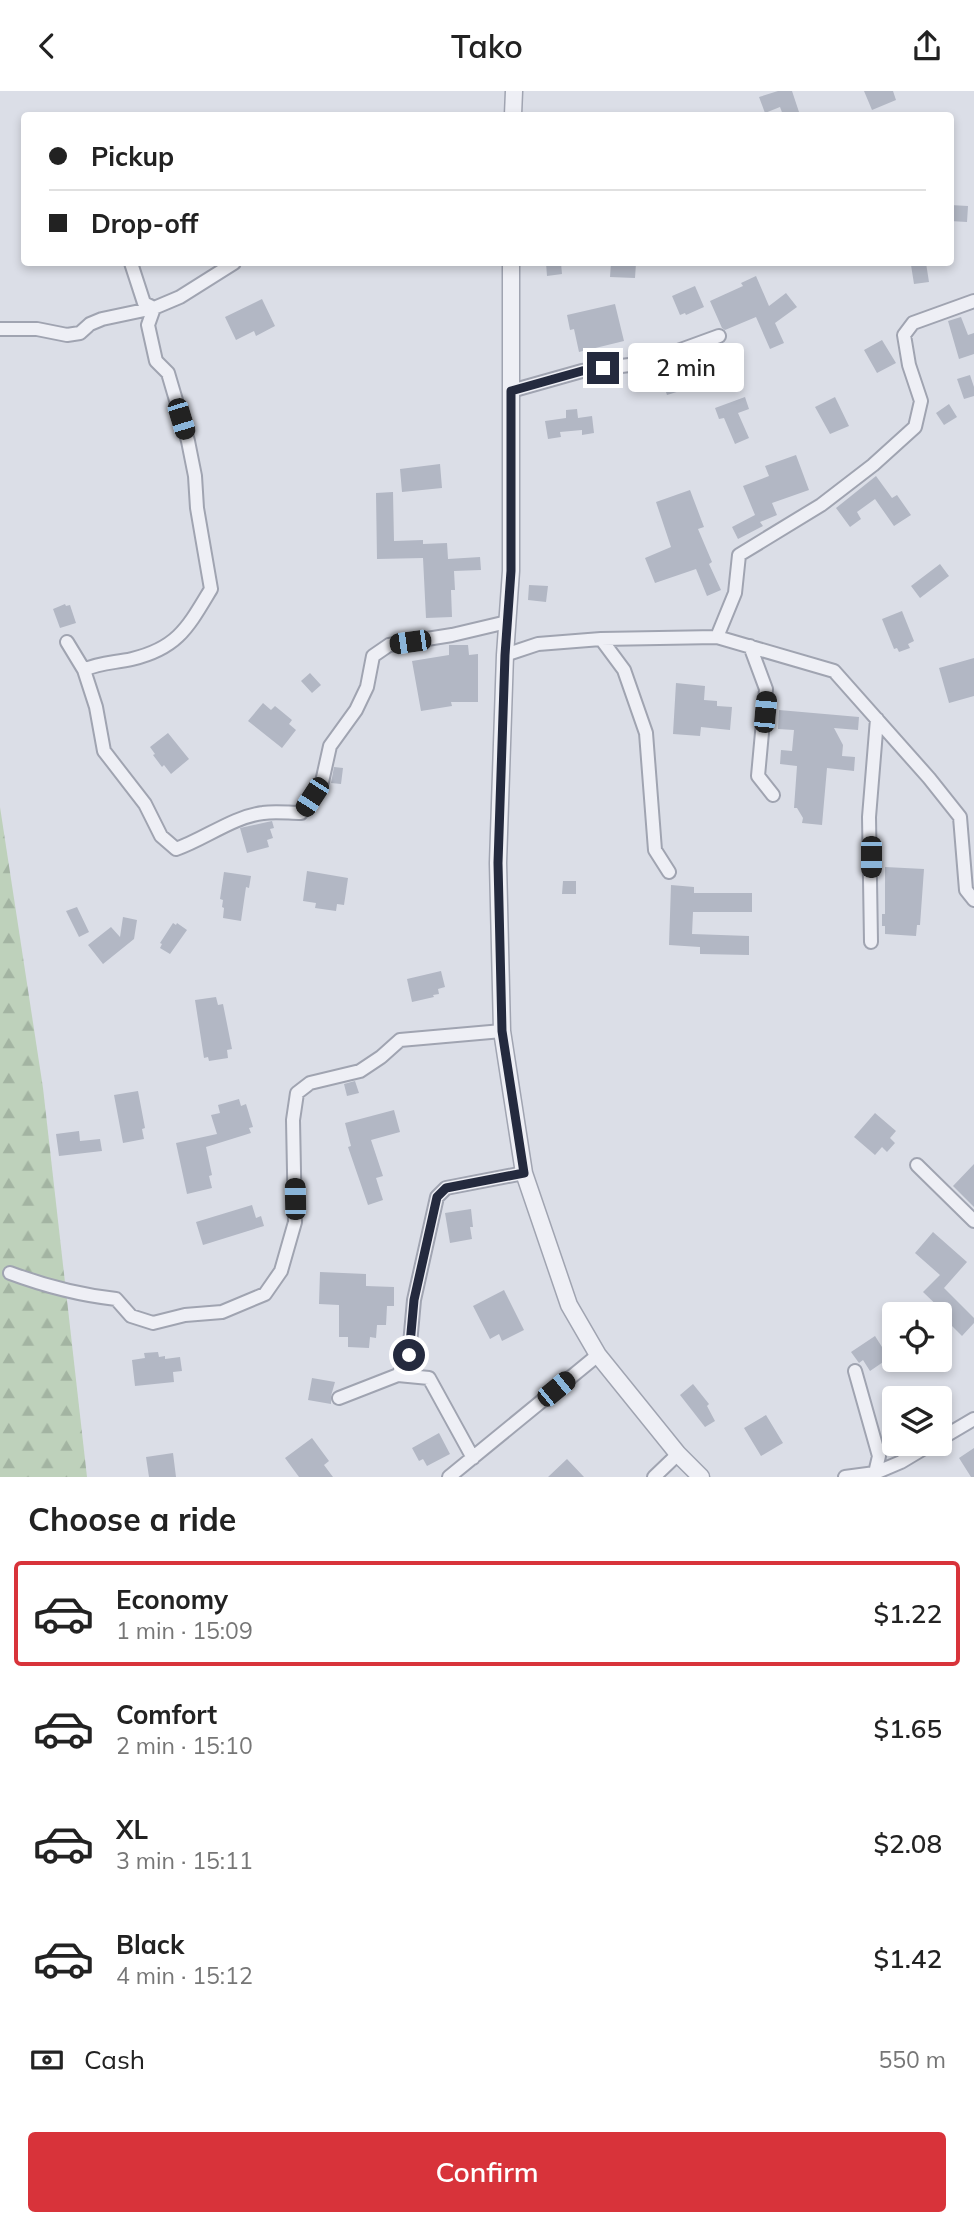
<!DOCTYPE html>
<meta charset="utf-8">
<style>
body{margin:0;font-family:Mulish,sans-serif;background:#f6f6f6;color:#222;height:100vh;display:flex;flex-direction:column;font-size:26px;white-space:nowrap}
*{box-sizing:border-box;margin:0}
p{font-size:23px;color:#767676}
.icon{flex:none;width:38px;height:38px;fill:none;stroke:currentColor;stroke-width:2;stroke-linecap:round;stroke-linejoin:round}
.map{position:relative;height:1386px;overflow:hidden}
.drawer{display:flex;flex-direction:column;background:#fff;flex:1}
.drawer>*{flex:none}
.guide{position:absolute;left:21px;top:21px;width:933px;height:154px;border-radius:7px;box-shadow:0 4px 10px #0003;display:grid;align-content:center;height:154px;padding:0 28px;background:#fff}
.buttons{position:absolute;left:882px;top:1211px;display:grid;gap:14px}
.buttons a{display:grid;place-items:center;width:70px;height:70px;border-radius:7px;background:#fff;box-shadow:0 4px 10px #0003;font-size:35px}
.end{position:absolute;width:32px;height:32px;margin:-16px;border:9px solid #242a3e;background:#fff;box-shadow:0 0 0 4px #fff}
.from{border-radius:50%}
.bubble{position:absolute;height:49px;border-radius:7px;background:#fff;box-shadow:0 4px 10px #0003;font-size:23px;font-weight:600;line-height:49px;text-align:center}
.car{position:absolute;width:21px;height:42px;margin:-21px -10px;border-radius:9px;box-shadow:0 0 5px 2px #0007;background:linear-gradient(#222 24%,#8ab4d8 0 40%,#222 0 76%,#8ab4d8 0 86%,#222 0)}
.guide b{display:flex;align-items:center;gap:24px;height:66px;font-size:26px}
.guide b+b{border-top:2px solid #e0e0e0}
.guide i{width:18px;height:18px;background:#222}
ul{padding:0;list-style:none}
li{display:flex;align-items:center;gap:21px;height:105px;margin:0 14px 10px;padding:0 14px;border:4px solid transparent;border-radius:7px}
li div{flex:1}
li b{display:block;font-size:26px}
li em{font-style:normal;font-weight:600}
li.selected{border-color:#d8333a}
li>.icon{width:63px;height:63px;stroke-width:1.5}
h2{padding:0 28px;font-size:32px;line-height:84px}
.pay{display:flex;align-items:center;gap:18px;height:77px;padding:0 28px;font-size:26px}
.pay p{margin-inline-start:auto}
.primary-button{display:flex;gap:14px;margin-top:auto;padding:14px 28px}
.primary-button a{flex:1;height:80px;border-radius:7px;background:#d8333a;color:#fff;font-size:28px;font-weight:600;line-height:80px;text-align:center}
header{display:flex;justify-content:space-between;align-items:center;height:91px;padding:0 28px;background:#fff;font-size:32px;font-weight:600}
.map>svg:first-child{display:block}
</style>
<header><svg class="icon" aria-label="back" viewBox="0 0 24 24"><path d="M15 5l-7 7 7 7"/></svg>Tako<svg class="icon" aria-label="share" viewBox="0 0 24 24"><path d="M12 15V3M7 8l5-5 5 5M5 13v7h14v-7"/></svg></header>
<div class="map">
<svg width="974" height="1386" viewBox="0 0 974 1386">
<defs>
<pattern id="forest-firs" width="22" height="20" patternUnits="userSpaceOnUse" patternTransform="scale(1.75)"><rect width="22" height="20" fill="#bed1bb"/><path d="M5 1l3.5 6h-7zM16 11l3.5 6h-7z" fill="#a3b4a2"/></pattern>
</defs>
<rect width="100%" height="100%" fill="#dbdee7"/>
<path fill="url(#forest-firs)" d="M 0,716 L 43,997 L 87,1386 L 0,1386 Z"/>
<path fill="#b2b7c4" d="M 778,0 L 792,0 L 800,24 L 783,24 L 780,16 L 765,22 L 759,6 Z
M 864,0 L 893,0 L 896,9 L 872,19 Z
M 950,114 L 968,115 L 967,131 L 950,130 Z
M 546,172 L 561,172 L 562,183 L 547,185 Z
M 611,172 L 636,172 L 635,187 L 610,186 Z
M 926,172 L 929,191 L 914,193 L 911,174 Z
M 756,185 L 769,215 L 786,202 L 797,216 L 775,232 L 784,252 L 770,258 L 756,226 L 725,239 L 722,237 L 710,210 L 743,195 L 741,192 Z
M 695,195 L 704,216 L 686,224 L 685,222 L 680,224 L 672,205 Z
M 262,208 L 275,235 L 256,245 L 254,240 L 236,249 L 225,226 Z
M 615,213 L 624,250 L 579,261 L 574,238 L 570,239 L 567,224 Z
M 961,226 L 968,244 L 974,242 L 974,263 L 959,268 L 948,230 Z
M 882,249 L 896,272 L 877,282 L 864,259 Z
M 718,257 L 723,272 L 679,286 L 683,299 L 667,304 L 658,277 Z
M 970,284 L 974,296 L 974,305 L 964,308 L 957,288 Z
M 745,306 L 749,318 L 738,322 L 749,347 L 735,353 L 724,327 L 719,328 L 715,317 Z
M 835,306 L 849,335 L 830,343 L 815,316 Z
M 949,313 L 957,326 L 944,334 L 936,322 Z
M 577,318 L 578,327 L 592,325 L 594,342 L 582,344 L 582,339 L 560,341 L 561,346 L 548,348 L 545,330 L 566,327 L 566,319 Z
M 796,364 L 809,399 L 772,412 L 777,424 L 760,431 L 763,435 L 738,448 L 732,436 L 755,424 L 743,395 L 769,385 L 765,375 Z
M 440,373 L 442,397 L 402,401 L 400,378 Z
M 876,385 L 892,407 L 897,404 L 911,424 L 894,435 L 875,408 L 857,421 L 861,428 L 850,436 L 836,417 Z
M 690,399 L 704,436 L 698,438 L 712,471 L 709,473 L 721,499 L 707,505 L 696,478 L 655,492 L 645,467 L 671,456 L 656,411 Z
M 393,401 L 394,450 L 423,449 L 423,453 L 447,452 L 448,468 L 480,466 L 481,479 L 454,480 L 455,499 L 451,499 L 452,526 L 426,527 L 423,467 L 377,468 L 376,402 Z
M 940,473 L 949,485 L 920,507 L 911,495 Z
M 529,494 L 548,495 L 546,511 L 528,509 Z
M 65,513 L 66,515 L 70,514 L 76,532 L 60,537 L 53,518 Z
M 902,520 L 914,550 L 908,553 L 910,557 L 899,561 L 897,557 L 894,558 L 882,528 Z
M 449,554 L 468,554 L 469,564 L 478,563 L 478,611 L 451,611 L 452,615 L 421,620 L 412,570 L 449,564 Z
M 974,567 L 974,605 L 949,612 L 939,577 Z
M 310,582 L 321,594 L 312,602 L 301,590 Z
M 676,592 L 705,595 L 704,609 L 717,610 L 717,615 L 732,616 L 730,639 L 701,636 L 700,645 L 673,643 Z
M 263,612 L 271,619 L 275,615 L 292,629 L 289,633 L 296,639 L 282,657 L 248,630 Z
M 779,619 L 859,626 L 858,639 L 834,637 L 843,654 L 842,665 L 855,666 L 854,680 L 827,677 L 822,734 L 802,732 L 803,727 L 797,717 L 794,717 L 797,675 L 780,673 L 781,659 L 792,660 L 794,639 L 778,638 Z
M 168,642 L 189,668 L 171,683 L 164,674 L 162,676 L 153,664 L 155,663 L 150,656 Z
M 334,676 L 343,677 L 341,693 L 331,692 Z
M 272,730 L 274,737 L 270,738 L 273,747 L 267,749 L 269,756 L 247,762 L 240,737 Z
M 885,776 L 924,778 L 920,834 L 917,834 L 916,845 L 885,843 L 885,835 L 882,835 L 882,823 L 885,823 Z
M 307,780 L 348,787 L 344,814 L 337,813 L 336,820 L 315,817 L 316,812 L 303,810 Z
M 224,781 L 251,785 L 249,797 L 246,796 L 241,830 L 223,827 L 224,817 L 222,816 L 223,809 L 220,808 Z
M 563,790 L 576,790 L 576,803 L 562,803 Z
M 671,794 L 694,796 L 694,802 L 752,802 L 752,821 L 693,821 L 692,843 L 749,845 L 749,864 L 700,863 L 700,856 L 669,854 Z
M 77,816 L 89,841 L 79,846 L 66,820 Z
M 123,826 L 137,829 L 134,848 L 103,873 L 88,854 L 111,836 L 120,846 Z
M 173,832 L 176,834 L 177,832 L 187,839 L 170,863 L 160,857 L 162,853 L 160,852 Z
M 441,880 L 445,896 L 438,898 L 439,903 L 433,904 L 434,906 L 412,911 L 407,888 Z
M 216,906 L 218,914 L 223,913 L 232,958 L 227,959 L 228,967 L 209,970 L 208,966 L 204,967 L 195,909 Z
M 355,990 L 359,1002 L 347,1005 L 344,993 Z
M 138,1000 L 145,1037 L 142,1038 L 144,1048 L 123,1052 L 114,1004 Z
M 239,1008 L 241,1015 L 246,1013 L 253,1036 L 249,1037 L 251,1042 L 206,1056 L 212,1084 L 209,1085 L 212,1097 L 187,1103 L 176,1052 L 217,1043 L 211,1024 L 220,1022 L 218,1014 Z
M 394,1019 L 400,1041 L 371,1049 L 383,1085 L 376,1087 L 383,1109 L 368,1114 L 348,1056 L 351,1055 L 345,1032 Z
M 875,1022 L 896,1040 L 890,1047 L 895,1052 L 887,1061 L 882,1056 L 875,1064 L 854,1046 Z
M 79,1040 L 80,1050 L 100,1048 L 102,1060 L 59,1065 L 56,1043 Z
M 974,1073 L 974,1116 L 953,1095 Z
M 252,1114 L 256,1127 L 261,1125 L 264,1135 L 203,1154 L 196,1131 Z
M 471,1118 L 473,1136 L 470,1136 L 472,1148 L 450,1152 L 445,1122 Z
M 933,1141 L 967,1171 L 944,1197 L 974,1227 L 974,1232 L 962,1245 L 944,1227 L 947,1224 L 923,1201 L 940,1184 L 915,1162 Z
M 320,1181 L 366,1183 L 366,1195 L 394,1196 L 394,1215 L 387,1215 L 386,1234 L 377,1234 L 376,1247 L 370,1246 L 369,1257 L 348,1256 L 348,1246 L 339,1246 L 339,1214 L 319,1213 Z
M 504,1199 L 524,1239 L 502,1250 L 499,1243 L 490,1248 L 473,1215 Z
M 875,1245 L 889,1267 L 870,1280 L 863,1269 L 859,1272 L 851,1261 Z
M 158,1261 L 159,1266 L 165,1265 L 165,1268 L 180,1266 L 182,1280 L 173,1281 L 174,1291 L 135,1295 L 132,1269 L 145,1267 L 144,1262 Z
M 312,1287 L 335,1291 L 331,1305 L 331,1313 L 308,1309 Z
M 693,1293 L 709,1313 L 707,1315 L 715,1330 L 705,1336 L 680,1304 Z
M 766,1324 L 783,1352 L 761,1365 L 744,1337 Z
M 439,1342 L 450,1363 L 427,1375 L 423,1368 L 419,1370 L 412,1357 Z
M 312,1347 L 329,1370 L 324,1374 L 333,1386 L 299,1386 L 285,1367 Z
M 974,1357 L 974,1386 L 971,1386 L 959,1367 Z
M 173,1362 L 176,1386 L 149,1386 L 146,1366 Z
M 567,1368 L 584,1386 L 548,1386 Z"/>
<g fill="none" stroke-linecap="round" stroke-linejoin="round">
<defs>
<path id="minor" d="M 131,172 L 144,212 L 154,217 L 180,206 L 234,172
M 0,238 L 37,238 L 67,244 L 80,242 L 90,233 L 102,228 L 154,217 L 148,234 L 156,270 L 168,282 L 188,350 L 195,385 L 197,417 L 211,498 C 188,536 178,557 132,568 C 115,572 100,571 84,579
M 511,300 L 582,280 L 645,272 L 719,245
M 717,546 L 735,502 L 739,464 L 821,414 L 873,374 L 915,336 L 921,310 L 909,274 L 904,244 L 913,232 L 974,210
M 601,548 L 624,579 L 646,642 L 655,759 L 669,781
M 67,551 L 84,579 L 96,616 L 104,660 L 145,713 L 161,745 L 176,758 C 205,748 232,726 263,722 C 275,720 289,722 301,722 L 322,691 L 330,655 L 356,619 L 367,596 L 373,565 L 389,554 L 452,544 L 507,531
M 750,555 L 766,598 L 758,685 L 773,704
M 505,564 L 538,553 L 601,548 L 717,546 L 834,580 L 929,687 L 960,726 L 966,799 L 974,809
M 871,851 L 869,726 L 877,628
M 917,1074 L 974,1130
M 10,1182 C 45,1195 79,1204 116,1208 L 131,1225 L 153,1232 L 185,1224 L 222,1221 L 265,1203 L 281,1180 L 295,1131 L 293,1029 L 297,1002 L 310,992 L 360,980 L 381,966 L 400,949 L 502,940
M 855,1280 L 879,1365 L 875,1382
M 398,1284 L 429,1287 L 473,1367
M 339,1307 L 398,1284 L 409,1264 L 414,1209 L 437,1106 L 446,1097 L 524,1082
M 940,1348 L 974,1328
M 449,1386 L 598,1264
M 654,1386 L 678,1363
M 845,1386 L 875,1382 L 901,1371 L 931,1353"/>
<path id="tertiary" d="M 513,24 L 514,0
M 511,172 L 511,480 L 505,564 L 498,772 L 502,940 L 524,1082 L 569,1214 L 598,1264 L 678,1363 L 701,1386"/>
</defs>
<use href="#minor" stroke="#a0a4b1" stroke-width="16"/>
<use href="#tertiary" stroke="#a0a4b1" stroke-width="19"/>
<use href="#minor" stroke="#eeeff5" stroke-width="12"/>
<use href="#tertiary" stroke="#eeeff5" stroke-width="16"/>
</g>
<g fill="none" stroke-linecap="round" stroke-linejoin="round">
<path stroke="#242a3e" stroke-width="9" d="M 409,1264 L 414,1209 L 437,1106 L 446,1097 L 524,1082 L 502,940 L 498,772 L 505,564 L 511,480 L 511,300 L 582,280 L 603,277"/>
</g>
</svg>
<div class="buttons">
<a><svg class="icon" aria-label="locate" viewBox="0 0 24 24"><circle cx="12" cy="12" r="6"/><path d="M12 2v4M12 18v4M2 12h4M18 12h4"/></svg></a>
<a><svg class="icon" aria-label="layers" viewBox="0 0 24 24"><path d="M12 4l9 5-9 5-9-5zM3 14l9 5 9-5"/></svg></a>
</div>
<i class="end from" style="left:409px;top:1264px"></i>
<i class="end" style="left:603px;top:277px"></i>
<div class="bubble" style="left:628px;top:252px;width:116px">2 min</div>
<i class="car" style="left:181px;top:328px;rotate:163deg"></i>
<i class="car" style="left:410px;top:551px;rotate:262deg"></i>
<i class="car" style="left:765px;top:621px;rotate:5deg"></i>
<i class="car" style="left:312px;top:706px;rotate:213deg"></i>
<i class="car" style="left:871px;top:766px;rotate:180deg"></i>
<i class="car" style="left:295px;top:1108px;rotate:359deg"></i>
<i class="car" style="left:556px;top:1298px;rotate:51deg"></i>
<div class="guide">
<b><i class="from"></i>Pickup</b>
<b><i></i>Drop-off</b>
</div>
</div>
<section class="drawer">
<h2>Choose a ride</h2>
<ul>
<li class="selected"><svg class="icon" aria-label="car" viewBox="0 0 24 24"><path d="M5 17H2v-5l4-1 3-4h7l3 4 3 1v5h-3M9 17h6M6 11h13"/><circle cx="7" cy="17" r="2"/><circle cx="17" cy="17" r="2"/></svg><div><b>Economy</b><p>1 min · 15:09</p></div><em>$1.22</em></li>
<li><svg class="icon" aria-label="car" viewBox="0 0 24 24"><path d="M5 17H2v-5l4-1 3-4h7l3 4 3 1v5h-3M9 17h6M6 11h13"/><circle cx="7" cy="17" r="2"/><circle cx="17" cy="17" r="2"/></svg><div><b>Comfort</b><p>2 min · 15:10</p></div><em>$1.65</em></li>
<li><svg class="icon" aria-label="car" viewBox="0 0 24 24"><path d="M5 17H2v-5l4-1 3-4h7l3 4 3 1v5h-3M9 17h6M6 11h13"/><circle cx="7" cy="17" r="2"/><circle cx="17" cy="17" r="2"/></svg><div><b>XL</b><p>3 min · 15:11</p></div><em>$2.08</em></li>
<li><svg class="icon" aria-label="car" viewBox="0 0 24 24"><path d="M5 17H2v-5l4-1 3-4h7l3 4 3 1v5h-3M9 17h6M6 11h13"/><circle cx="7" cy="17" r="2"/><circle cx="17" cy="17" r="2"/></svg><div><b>Black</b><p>4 min · 15:12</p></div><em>$1.42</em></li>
</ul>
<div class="pay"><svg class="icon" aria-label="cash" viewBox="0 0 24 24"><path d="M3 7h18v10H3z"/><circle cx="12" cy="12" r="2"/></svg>Cash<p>550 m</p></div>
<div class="primary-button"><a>Confirm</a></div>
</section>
